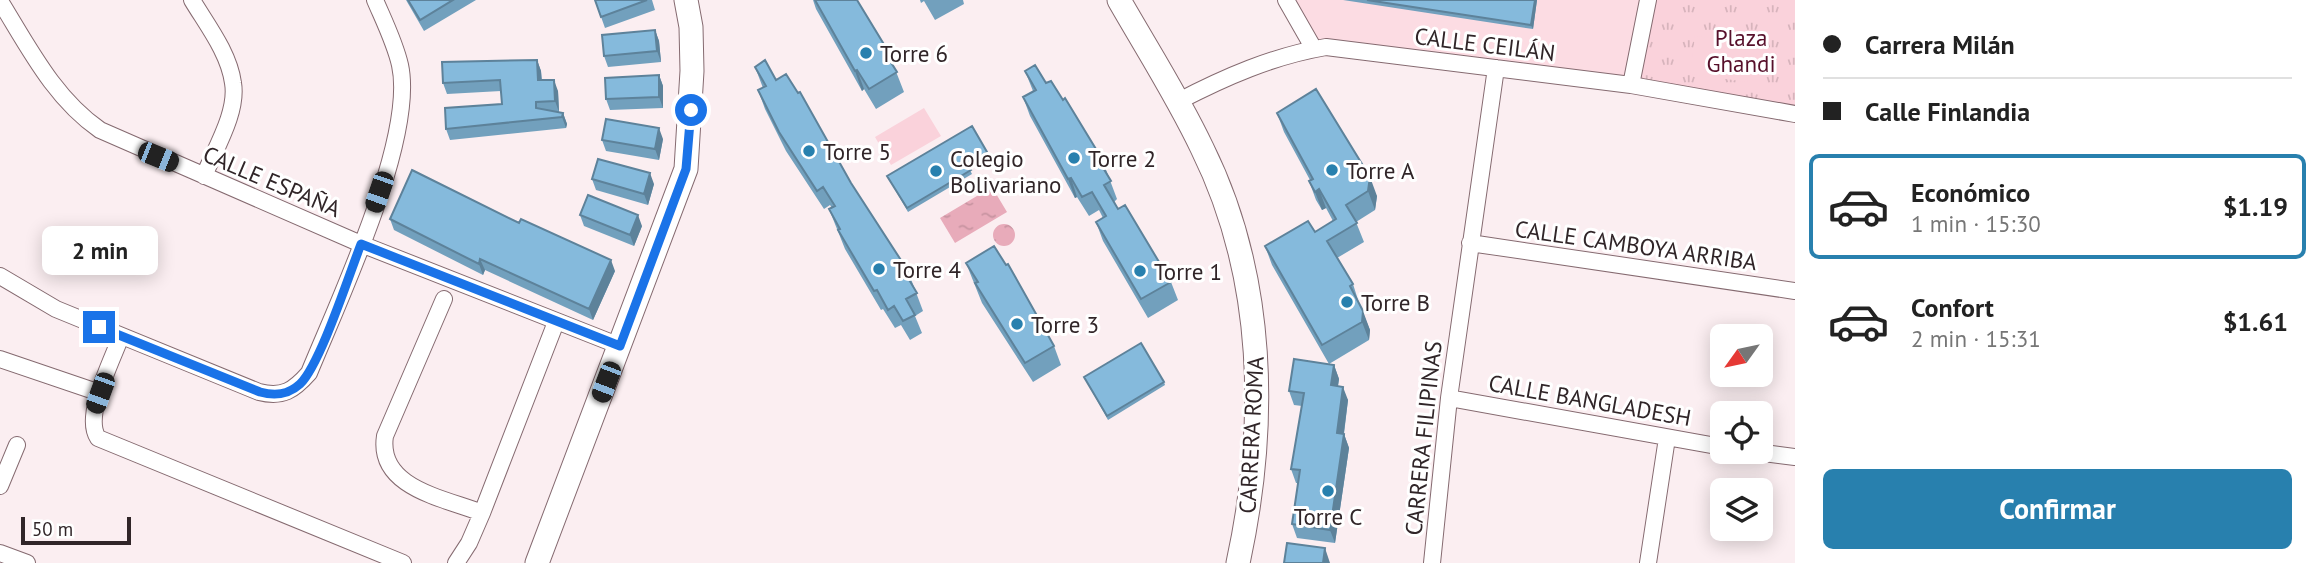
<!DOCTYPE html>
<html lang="es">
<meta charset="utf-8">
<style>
body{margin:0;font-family:"PT Sans",sans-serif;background:#f2f2f2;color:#222;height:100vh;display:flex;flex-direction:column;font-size:26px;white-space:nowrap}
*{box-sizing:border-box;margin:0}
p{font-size:23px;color:#767676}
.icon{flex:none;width:38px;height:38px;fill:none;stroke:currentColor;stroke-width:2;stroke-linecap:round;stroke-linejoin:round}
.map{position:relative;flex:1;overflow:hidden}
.sheet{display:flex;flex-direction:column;background:#fff;width:525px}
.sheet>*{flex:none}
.hud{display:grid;align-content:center;height:154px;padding:0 28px;background:#fff}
.needle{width:46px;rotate:237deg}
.controls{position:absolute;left:1710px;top:324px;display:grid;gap:14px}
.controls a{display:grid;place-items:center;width:63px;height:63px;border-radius:10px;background:#fff;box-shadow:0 4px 18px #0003;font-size:35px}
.scale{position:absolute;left:21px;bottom:18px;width:110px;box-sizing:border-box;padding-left:7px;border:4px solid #302528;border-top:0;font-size:19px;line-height:24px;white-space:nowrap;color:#302528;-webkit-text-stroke:5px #fff;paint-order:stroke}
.end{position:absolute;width:32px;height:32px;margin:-16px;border:9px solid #1a73e8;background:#fff;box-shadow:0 0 0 4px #fff}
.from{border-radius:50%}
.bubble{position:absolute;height:49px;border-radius:10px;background:#fff;box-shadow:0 4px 18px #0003;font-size:23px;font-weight:600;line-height:49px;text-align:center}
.car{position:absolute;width:21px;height:42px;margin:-21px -10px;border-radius:9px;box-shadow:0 0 5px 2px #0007;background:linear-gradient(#222 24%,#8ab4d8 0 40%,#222 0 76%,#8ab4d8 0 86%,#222 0)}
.hud b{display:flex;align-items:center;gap:24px;height:66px;font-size:26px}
.hud b+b{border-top:2px solid #e0e0e0}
.hud i{width:18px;height:18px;background:#222}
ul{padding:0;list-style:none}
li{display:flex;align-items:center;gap:21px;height:105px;margin:0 14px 10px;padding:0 14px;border:4px solid transparent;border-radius:10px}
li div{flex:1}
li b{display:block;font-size:26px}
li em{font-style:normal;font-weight:600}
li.active{border-color:#2880ae}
li>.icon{width:63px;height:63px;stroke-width:1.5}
.primary-button{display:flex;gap:14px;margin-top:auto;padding:14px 28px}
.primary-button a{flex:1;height:80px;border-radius:10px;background:#2880ae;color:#fff;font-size:28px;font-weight:600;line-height:80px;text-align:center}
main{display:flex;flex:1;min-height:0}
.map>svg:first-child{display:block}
</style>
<main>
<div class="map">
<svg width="1795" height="563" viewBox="0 0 1795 563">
<defs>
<pattern id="grass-tufts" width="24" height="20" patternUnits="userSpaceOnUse" patternTransform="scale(1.75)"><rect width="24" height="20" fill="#fad2db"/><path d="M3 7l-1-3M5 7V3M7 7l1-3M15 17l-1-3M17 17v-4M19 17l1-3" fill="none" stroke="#d7b4bc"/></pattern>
<pattern id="water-ripples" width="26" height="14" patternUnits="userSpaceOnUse" patternTransform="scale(1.75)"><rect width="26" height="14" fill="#e8abba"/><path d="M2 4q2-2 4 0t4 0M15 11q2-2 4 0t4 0" fill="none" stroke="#c793a0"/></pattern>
</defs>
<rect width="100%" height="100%" fill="#fbeef1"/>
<path fill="#fcdce3" d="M 1289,0 L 1644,0 L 1628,81 L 1315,46 Z"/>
<path fill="url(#grass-tufts)" d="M 1651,0 L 1795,0 L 1795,111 L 1638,81 Z"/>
<path fill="#fad2db" d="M 1695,36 L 1752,44 L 1747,82 L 1690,74 Z
M 924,108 L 941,136 L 891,165 L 875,137 Z"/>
<path fill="url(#water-ripples)" d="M 992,187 L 1007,212 L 955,243 L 940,218 Z
M993 235a11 11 0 1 1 22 0a11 11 0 1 1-22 0Z"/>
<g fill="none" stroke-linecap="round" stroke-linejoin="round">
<defs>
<path id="street" d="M 192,0 C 207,25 229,53 233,83 C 238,112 215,149 204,176
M 1286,0 L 1314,49
M 0,1 C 29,48 54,98 100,130 L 361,244 L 620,346
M 1631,85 L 1648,0
M 1177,102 C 1225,77 1273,56 1326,47 L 1631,85 L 1795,114
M 1470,243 L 1795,291
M 0,276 L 56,309 L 259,392 C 283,398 294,390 309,373 C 338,302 416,138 400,65 C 395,43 384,21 375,0
M 444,299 L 385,436 C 377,488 444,498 482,513
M 121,336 C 112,361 83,416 98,438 L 403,563
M 0,359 L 100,393
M 1449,398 L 1722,447
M 1756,452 L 1795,457
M 0,486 L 17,445
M 0,553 L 27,563
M 456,563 L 469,543 L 482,513 L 556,322
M 1432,563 L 1449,398 L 1496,68
M 1648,563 L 1667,438"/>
<path id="secondary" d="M 1119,0 C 1147,49 1178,97 1202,148 C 1266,277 1268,425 1238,563
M 537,563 L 686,169 L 692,71 L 691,27 L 686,0"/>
</defs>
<use href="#street" stroke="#856a70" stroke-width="18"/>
<use href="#secondary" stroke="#856a70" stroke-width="25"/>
<use href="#street" stroke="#fff" stroke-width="16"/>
<use href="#secondary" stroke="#fff" stroke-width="23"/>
</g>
<path fill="#72a0bd" d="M 406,0 L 476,0 L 424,31 Z
M 595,0 L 652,0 L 655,10 L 605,28 Z
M 813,0 L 857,0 L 888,51 L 904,92 L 876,109 L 864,89 L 862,91 L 816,9 Z
M 920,0 L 963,0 L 964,4 L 935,20 L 924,1 L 921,3 Z
M 1343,0 L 1537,0 L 1533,29 Z
M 655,30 L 659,41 L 661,62 L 608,67 L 604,56 Z
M 537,60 L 541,71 L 542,80 L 558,91 L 559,112 L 563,113 L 567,124 L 566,128 L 450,140 L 446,129 L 502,104 L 501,91 L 447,94 L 443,83 Z
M 755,67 L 776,80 L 851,183 L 908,271 L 923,311 L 915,316 L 922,333 L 910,340 L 901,325 L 895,328 L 883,309 L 881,310 L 845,249 L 829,209 L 832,208 L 830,205 L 824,209 L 786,151 L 765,109 L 758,90 L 763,88 Z
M 1025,71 L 1046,83 L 1063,100 L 1102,159 L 1117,199 L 1114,202 L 1118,209 L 1171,282 L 1178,300 L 1148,318 L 1103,241 L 1096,222 L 1103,218 L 1099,210 L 1089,216 L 1077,197 L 1075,198 L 1030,116 L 1023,97 L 1033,91 Z
M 659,75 L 663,86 L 663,108 L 610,110 L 606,99 Z
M 1277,113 L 1377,196 L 1375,210 L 1356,222 L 1364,242 L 1337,258 L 1353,284 L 1359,303 L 1370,330 L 1369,340 L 1329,364 L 1272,265 L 1265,246 L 1315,232 L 1333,221 L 1326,208 L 1322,210 L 1316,200 L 1309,181 L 1310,180 L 1284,132 Z
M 663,139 L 659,160 L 606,151 L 602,140 Z
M 987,152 L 989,156 L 969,168 L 972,174 L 908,212 L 887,176 Z
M 592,179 L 654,184 L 648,205 L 596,190 Z
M 580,215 L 642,226 L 634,246 L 584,226 Z
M 390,219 L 615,271 L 593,320 L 485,270 L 483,275 L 394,230 Z
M 966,263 L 1054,346 L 1061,365 L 1033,382 L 982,303 Z
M 1334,365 L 1339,379 L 1338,386 L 1348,400 L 1344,434 L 1349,448 L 1335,543 L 1297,538 L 1292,524 L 1298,483 L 1296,483 L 1291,469 L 1302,406 L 1294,405 L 1289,391 Z
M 1084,377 L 1164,382 L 1165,385 L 1108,420 Z"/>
<path fill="#5d829a" d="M 1535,0 L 1537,0 L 1533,29 L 1531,25 Z
M 655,30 L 659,41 L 661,62 L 657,51 Z
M 537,60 L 541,71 L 542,91 L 538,80 Z
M 857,70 L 864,89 L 862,91 L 855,71 Z
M 659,75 L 663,86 L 663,108 L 659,97 Z
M 554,80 L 558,91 L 559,112 L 555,101 Z
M 563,113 L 567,124 L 566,128 L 562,117 Z
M 659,128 L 663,139 L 659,160 L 655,149 Z
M 650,173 L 654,184 L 648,205 L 644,194 Z
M 1370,177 L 1377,196 L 1375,210 L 1368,191 Z
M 1071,178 L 1077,197 L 1075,198 L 1068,179 Z
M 1319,189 L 1326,208 L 1322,210 L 1315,192 Z
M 638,215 L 642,226 L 634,246 L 630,235 Z
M 480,259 L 485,270 L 483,275 L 479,264 Z
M 611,260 L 615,271 L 593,320 L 589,309 Z
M 1363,311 L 1370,330 L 1369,340 L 1362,322 Z
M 1334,365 L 1339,379 L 1336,398 L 1331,385 Z
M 1343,387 L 1348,400 L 1342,447 L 1337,433 Z
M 1344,434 L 1349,448 L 1335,543 L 1330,530 Z
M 1325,548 L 1330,563 L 1323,563 Z"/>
<path fill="#85badc" stroke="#5d829a" stroke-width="2" d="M 408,0 L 453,0 L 420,20 Z
M 595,0 L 647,0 L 601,17 Z
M 815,0 L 857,0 L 888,51 L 885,53 L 897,72 L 869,89 L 857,70 L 855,71 Z
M 1367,0 L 1535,0 L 1531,25 Z
M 655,30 L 657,51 L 604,56 L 602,35 Z
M 537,60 L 538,80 L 554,80 L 555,101 L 536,102 L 536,108 L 563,113 L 562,117 L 446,129 L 445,108 L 502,104 L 500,80 L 443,83 L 442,62 Z
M 765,60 L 776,80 L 786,74 L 798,93 L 800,92 L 851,183 L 908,271 L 905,273 L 917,293 L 906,299 L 915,315 L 903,321 L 894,306 L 888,310 L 877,290 L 874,291 L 838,230 L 840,229 L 829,209 L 835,206 L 823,187 L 817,191 L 779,132 L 758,90 L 766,86 L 755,67 Z
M 1035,65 L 1046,83 L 1051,81 L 1063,100 L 1065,98 L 1102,159 L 1099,161 L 1111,181 L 1104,185 L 1118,209 L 1125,205 L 1171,282 L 1141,299 L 1096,222 L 1106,216 L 1092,192 L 1082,197 L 1071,178 L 1068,179 L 1023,97 L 1036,90 L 1025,71 Z
M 659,75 L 659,97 L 606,99 L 605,78 Z
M 1316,89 L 1370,177 L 1368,191 L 1346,205 L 1357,223 L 1327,241 L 1353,284 L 1350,286 L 1363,311 L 1362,322 L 1322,345 L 1265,246 L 1308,221 L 1315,232 L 1336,219 L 1319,189 L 1315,192 L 1309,181 L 1313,179 L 1277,113 Z
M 606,119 L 659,128 L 655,149 L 602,140 Z
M 972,126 L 987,152 L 967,164 L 971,170 L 907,208 L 887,176 Z
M 598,159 L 650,173 L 644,194 L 592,179 Z
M 412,170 L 519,223 L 521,219 L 611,260 L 589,309 L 480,259 L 479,264 L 390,219 Z
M 588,195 L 638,215 L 630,235 L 580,215 Z
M 994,246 L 1006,265 L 1008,264 L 1054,346 L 1025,363 L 975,283 L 978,282 L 966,263 Z
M 1141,343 L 1164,382 L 1107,416 L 1084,377 Z
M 1294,359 L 1334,365 L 1331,385 L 1343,387 L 1337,433 L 1344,434 L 1330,530 L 1292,524 L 1300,470 L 1291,469 L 1304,393 L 1289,391 Z
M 1287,543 L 1325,548 L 1323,563 L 1284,563 Z"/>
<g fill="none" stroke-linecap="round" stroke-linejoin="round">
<path stroke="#1a73e8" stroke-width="9" d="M 99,327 L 260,392 C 275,396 288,395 300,384 C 320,365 349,275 361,244 L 620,346 L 686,169 L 691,110"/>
</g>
<g fill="#2880ae" stroke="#fff" stroke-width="2.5">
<circle cx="866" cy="53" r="7"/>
<circle cx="809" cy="151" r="7"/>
<circle cx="1074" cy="158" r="7"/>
<circle cx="1332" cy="170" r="7"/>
<circle cx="936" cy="171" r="7"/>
<circle cx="879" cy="269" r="7"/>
<circle cx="1140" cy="271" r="7"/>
<circle cx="1347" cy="302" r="7"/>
<circle cx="1017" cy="324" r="7"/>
<circle cx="1328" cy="491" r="7"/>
</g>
<g text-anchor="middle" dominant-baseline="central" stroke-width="6" stroke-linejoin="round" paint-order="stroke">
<g font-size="23" fill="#57102b" stroke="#fff">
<text x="1741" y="37">Plaza<tspan x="1741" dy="26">Ghandi</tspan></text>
</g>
<g font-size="23" fill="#302528" stroke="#fff">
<text transform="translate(1485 44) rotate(7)">CALLE CEILÁN</text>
<text transform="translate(272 181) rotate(23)">CALLE ESPAÑA</text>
<text transform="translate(1636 245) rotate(8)">CALLE CAMBOYA ARRIBA</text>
<text transform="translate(1590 400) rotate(10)">CALLE BANGLADESH</text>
<text transform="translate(1251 435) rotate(-87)">CARRERA ROMA</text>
<text transform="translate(1423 438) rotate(-84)">CARRERA FILIPINAS</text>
</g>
<g font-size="23" fill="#302528" stroke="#fff" text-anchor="start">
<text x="880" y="53">Torre 6</text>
<text x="823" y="151">Torre 5</text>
<text x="950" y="158">Colegio<tspan x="950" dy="26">Bolivariano</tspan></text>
<text x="1088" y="158">Torre 2</text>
<text x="1346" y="170">Torre A</text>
<text x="893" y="269">Torre 4</text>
<text x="1154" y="271">Torre 1</text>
<text x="1361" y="302">Torre B</text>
<text x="1031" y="324">Torre 3</text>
<text x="1328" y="516" text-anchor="middle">Torre C</text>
</g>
</g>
</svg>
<div class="controls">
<a><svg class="needle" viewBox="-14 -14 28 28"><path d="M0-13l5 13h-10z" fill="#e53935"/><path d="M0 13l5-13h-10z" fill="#767676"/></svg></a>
<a><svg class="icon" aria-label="locate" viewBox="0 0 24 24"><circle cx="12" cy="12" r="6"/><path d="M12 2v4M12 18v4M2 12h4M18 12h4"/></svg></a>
<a><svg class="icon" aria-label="layers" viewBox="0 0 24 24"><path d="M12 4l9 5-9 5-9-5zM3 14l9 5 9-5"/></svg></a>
</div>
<div class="scale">50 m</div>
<i class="end from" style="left:691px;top:110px"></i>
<i class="end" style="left:99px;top:327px"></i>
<div class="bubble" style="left:42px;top:226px;width:116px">2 min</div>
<i class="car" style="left:158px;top:157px;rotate:112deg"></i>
<i class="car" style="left:379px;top:192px;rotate:199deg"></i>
<i class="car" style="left:606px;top:382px;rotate:201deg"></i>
<i class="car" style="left:100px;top:393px;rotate:200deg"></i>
</div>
<section class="sheet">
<div class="hud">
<b><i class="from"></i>Carrera Milán</b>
<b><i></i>Calle Finlandia</b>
</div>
<ul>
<li class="active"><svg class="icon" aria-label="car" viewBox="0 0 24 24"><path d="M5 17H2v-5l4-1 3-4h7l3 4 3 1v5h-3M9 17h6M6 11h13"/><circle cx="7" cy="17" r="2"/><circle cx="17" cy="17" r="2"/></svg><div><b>Económico</b><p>1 min · 15:30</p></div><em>$1.19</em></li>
<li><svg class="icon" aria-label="car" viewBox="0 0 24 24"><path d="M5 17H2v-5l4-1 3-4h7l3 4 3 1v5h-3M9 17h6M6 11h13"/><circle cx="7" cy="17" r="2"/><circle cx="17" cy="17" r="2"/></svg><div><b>Confort</b><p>2 min · 15:31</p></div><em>$1.61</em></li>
</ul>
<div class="primary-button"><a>Confirmar</a></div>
</section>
</main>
